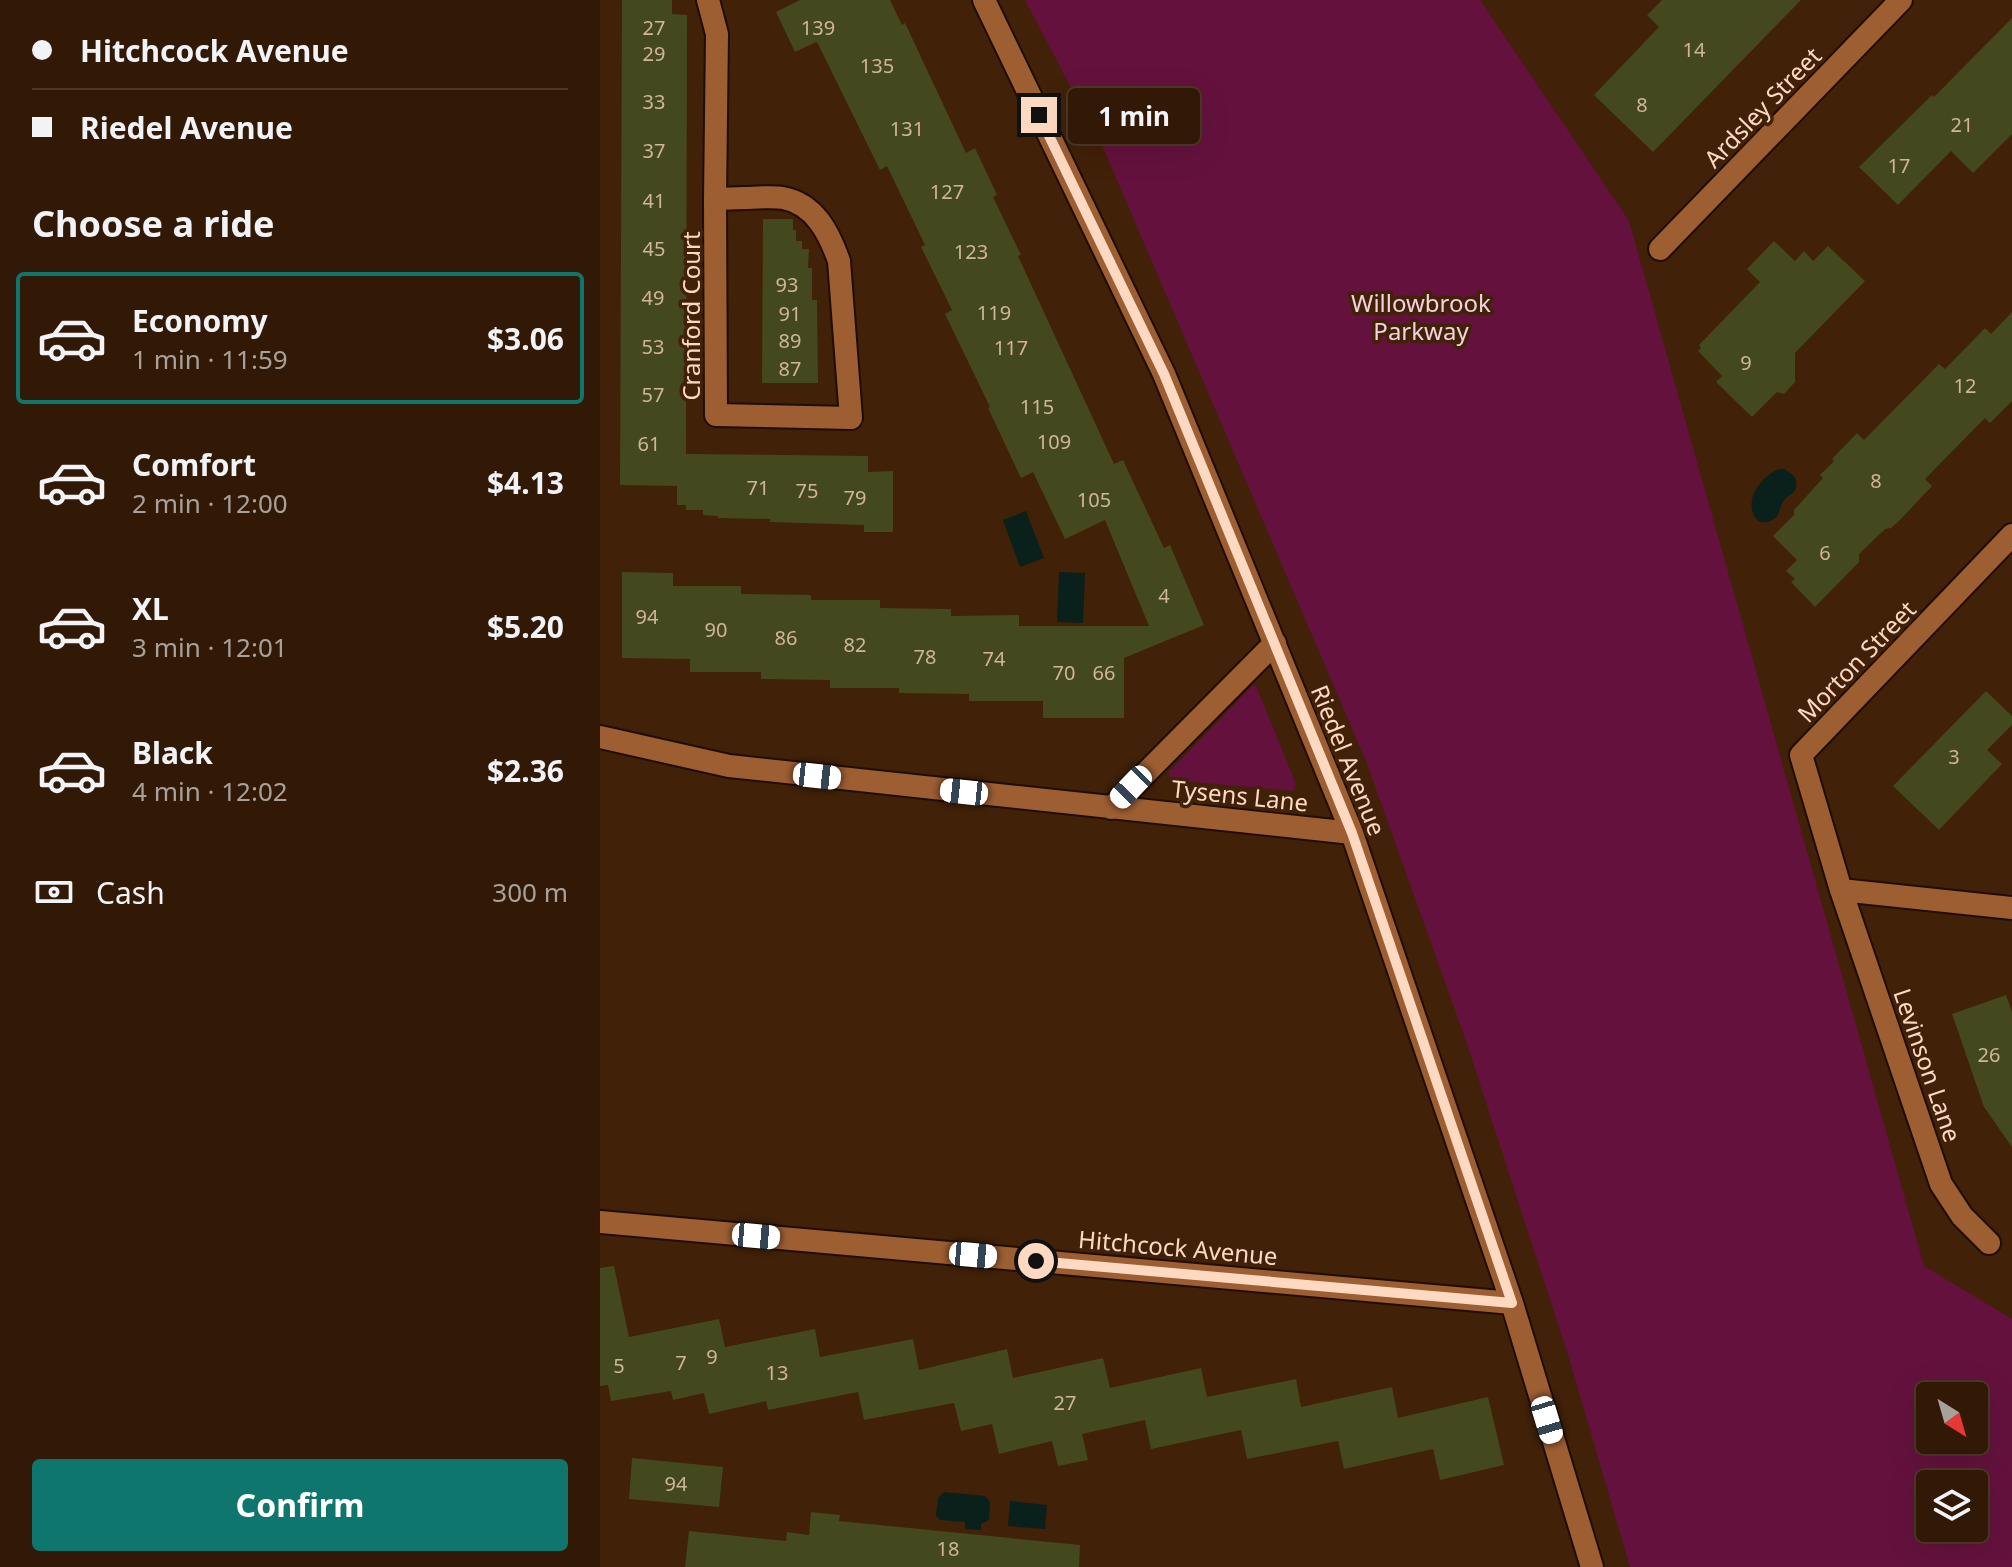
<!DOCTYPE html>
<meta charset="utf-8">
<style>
body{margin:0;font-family:"Noto Sans",sans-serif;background:#3d2614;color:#f1f3f6;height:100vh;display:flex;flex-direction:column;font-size:30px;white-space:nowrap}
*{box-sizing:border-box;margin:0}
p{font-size:26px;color:#a8a09b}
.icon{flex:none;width:44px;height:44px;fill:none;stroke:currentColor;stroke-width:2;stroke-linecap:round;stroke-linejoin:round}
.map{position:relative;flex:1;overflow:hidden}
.panel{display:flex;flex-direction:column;background:#311906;width:600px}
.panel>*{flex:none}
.guide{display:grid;align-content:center;height:176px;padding:0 32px;background:#311906}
.needle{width:52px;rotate:143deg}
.controls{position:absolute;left:1316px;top:1382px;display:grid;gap:16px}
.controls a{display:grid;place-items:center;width:72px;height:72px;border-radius:8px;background:#311906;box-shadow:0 8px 32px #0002,0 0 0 2px #4c3828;font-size:40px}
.end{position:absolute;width:36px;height:36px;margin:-18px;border:10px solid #fdd9c2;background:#111;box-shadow:0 0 0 4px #111}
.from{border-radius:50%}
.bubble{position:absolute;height:56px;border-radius:8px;background:#311906;box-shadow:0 8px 32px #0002,0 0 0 2px #4c3828;font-size:26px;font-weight:700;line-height:56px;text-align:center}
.car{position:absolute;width:24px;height:48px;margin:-24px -12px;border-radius:10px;box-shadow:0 0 6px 2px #0007;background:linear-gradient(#fff 24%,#345 0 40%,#fff 0 76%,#345 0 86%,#fff 0)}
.guide b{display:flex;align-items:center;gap:28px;height:76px;font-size:30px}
.guide b+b{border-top:2px solid #4c3828}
.guide i{width:20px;height:20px;background:#f1f3f6}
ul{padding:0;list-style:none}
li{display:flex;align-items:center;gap:24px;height:132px;margin:0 16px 12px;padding:0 16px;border:4px solid transparent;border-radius:8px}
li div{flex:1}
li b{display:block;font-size:30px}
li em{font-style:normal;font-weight:700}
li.current{border-color:#0f766e}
li>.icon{width:72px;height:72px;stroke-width:1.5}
h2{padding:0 32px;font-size:36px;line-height:96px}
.pay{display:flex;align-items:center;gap:20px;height:88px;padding:0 32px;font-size:30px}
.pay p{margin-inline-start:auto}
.action{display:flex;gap:16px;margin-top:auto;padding:16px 32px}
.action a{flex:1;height:92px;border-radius:8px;background:#0f766e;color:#fff;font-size:32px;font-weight:700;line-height:92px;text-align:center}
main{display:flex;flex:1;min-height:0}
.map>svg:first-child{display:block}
</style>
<main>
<section class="panel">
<div class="guide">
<b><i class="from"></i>Hitchcock Avenue</b>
<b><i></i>Riedel Avenue</b>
</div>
<h2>Choose a ride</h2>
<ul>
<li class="current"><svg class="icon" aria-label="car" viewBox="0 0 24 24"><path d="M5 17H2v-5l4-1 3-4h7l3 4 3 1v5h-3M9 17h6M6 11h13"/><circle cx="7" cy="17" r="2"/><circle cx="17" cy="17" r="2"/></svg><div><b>Economy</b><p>1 min · 11:59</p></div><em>$3.06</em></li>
<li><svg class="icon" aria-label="car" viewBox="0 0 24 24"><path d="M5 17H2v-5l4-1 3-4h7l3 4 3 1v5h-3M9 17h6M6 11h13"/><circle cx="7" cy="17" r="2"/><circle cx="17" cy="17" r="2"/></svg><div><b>Comfort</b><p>2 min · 12:00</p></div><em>$4.13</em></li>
<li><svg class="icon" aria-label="car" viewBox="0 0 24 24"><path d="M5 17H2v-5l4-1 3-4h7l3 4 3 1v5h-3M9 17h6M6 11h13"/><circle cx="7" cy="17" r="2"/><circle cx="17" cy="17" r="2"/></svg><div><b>XL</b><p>3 min · 12:01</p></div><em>$5.20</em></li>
<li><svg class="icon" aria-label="car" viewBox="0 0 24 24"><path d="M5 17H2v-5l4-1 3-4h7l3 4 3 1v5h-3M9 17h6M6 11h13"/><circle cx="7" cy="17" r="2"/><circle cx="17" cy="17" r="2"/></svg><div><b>Black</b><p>4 min · 12:02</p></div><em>$2.36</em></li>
</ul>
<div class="pay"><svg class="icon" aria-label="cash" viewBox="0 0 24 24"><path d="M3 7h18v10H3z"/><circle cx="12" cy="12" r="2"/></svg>Cash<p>300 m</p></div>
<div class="action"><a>Confirm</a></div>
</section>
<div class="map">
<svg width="1412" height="1567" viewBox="0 0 1412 1567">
<rect width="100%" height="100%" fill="#412108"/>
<path fill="#64123d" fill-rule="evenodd" d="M 425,0 L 880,0 L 1029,221 L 1324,1266 L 1412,1319 L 1412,1567 L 1030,1567 L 969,1358 L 866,1041 L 766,761 L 505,152 ZM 1330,1396 L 1374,1396 L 1374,1440 L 1330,1440 ZM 1330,1484 L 1374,1484 L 1374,1528 L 1330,1528 Z
M 653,685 L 657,688 L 696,784 L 693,791 L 572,780 L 569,776 L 570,771 Z"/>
<path fill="#0a201a" d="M 1179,469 L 1185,469 L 1195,477 C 1200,495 1190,491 1183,502 C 1179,508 1180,515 1174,519 C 1151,535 1136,490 1179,469 Z
M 426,511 L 444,558 L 420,567 L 403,520 Z
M 459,572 L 485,573 L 483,623 L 457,622 Z
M 344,1492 L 385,1496 L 390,1502 L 389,1520 L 381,1524 L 381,1530 L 365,1529 L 365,1522 L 340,1520 L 336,1516 L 338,1498 Z
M 410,1501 L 447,1505 L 445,1529 L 408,1526 Z"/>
<path fill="#44481e" d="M 22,0 L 72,0 L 72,14 L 87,15 L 86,454 L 268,456 L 268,472 L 293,471 L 293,532 L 264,532 L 264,525 L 170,522 L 170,519 L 118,518 L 118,516 L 103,515 L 103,510 L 86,510 L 86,505 L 77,505 L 77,486 L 20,485 Z
M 200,0 L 290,0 L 302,25 L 305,23 L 366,153 L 375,148 L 397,195 L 393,197 L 421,255 L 418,256 L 514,464 L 523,460 L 564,548 L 570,545 L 604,625 L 524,658 L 524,718 L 443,718 L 443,701 L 369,701 L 369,694 L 299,693 L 299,688 L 230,688 L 230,680 L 161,679 L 161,672 L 90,672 L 90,659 L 22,658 L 22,572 L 73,573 L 73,586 L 141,586 L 141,594 L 211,595 L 211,600 L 280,600 L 280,608 L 351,609 L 351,616 L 419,615 L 419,626 L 549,626 L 505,520 L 465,539 L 433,472 L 421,478 L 388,408 L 390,407 L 345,314 L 352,310 L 321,247 L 325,245 L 287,166 L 280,170 L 218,44 L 216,42 L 195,52 L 176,12 Z
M 1062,0 L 1201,0 L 1053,152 L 994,95 L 1059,27 L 1047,15 Z
M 1412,18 L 1412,134 L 1373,173 L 1351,151 L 1298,205 L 1259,167 L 1332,95 L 1334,97 Z
M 163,219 L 193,219 L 193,230 L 196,230 L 196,241 L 202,241 L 202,249 L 209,249 L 208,268 L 212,268 L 212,300 L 217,300 L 218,383 L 162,383 Z
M 1174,241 L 1195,261 L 1204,251 L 1213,261 L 1228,246 L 1265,281 L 1195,353 L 1195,382 L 1184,394 L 1177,392 L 1152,417 L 1116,382 L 1122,376 L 1098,351 L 1101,348 L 1099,345 L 1160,282 L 1147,269 Z
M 1412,312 L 1412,401 L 1390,423 L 1385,418 L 1325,479 L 1332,486 L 1300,520 L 1291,528 L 1285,529 L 1259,554 L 1259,562 L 1215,607 L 1191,582 L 1195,579 L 1186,571 L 1197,560 L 1173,536 L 1194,515 L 1194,510 L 1223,478 L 1220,475 L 1234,461 L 1232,459 L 1257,433 L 1264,440 L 1339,364 L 1345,369 L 1385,328 L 1391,334 Z
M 1386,691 L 1412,716 L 1412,725 L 1387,750 L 1402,764 L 1339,830 L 1293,786 Z
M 1406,995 L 1412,1012 L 1412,1147 L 1384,1107 L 1352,1014 Z
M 14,1266 L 29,1337 L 119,1319 L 125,1347 L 215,1329 L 220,1357 L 313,1339 L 319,1370 L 407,1349 L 413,1378 L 503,1358 L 510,1388 L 601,1368 L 607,1397 L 696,1379 L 701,1407 L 792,1387 L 798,1418 L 888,1397 L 904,1465 L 840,1480 L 833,1449 L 744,1469 L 738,1441 L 647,1459 L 641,1430 L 551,1449 L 545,1420 L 482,1434 L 488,1460 L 458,1466 L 452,1441 L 399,1454 L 392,1424 L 361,1431 L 354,1403 L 264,1420 L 258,1392 L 168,1410 L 166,1401 L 109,1414 L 104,1393 L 73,1400 L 71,1391 L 11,1401 L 8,1385 L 0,1386 L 0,1268 Z
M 32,1458 L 123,1467 L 119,1507 L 29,1499 Z
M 211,1512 L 240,1515 L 239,1521 L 480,1545 L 479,1567 L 85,1567 L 89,1531 L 186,1541 L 187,1532 L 209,1535 Z"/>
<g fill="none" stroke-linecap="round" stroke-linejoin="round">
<defs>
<path id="minor" d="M 108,0 L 117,34 L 115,199
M 384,0 L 564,374 L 752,833 L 912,1303 L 992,1567
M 145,198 C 157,198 171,196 183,198 C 215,204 229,233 239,261 L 251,418 L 116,415 L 115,199 Z
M 1060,249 L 1301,0
M 0,737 L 129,766 L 752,833
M 511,808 L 675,643
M 1241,890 L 1412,908
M 0,1222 L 912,1303
M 1389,1243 L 1362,1216 L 1341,1184 L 1241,890 L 1201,755 L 1412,535"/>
</defs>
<use href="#minor" stroke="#200d02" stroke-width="26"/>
<use href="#minor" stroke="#9d5e32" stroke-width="22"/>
</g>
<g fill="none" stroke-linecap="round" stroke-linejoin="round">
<path stroke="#fdd9c2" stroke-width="10" d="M 436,1261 L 912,1303 L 752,833 L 564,374 L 439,115"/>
</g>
<g text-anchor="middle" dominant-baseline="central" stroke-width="7" stroke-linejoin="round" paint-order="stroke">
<g font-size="20" fill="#cfb599">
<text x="54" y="27">27</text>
<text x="218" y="27">139</text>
<text x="1094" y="49">14</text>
<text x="54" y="53">29</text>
<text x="277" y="65">135</text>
<text x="54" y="101">33</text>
<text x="1042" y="104">8</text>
<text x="1362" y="124">21</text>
<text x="307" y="128">131</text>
<text x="54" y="150">37</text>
<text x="1299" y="165">17</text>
<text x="347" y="191">127</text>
<text x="54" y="200">41</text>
<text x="54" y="248">45</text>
<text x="371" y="251">123</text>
<text x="187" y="284">93</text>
<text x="53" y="297">49</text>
<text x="394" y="312">119</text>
<text x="190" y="313">91</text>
<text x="190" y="340">89</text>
<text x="53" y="346">53</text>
<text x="411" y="347">117</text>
<text x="1146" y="362">9</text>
<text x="190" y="368">87</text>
<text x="1365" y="385">12</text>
<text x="53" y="394">57</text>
<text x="437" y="406">115</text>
<text x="454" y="441">109</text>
<text x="49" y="443">61</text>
<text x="1276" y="480">8</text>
<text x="158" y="487">71</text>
<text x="207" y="490">75</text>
<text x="255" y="497">79</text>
<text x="494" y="499">105</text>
<text x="1225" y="552">6</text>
<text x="564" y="595">4</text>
<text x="47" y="616">94</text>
<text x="116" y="629">90</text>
<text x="186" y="637">86</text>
<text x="255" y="644">82</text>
<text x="325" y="656">78</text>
<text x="394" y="658">74</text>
<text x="464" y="672">70</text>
<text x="504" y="672">66</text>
<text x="1354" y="756">3</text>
<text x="1389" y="1054">26</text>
<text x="112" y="1356">9</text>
<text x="81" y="1362">7</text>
<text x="19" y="1365">5</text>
<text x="177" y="1372">13</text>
<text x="465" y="1402">27</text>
<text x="76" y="1483">94</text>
<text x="348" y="1548">18</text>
</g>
<g font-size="24" fill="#fdd9c2" stroke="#412108">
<text transform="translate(1162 107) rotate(-46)">Ardsley Street</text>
<text transform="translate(90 316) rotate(-90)">Cranford Court</text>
<text transform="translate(1256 661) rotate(-46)">Morton Street</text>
<text transform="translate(749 760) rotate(68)">Riedel Avenue</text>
<text transform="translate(640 795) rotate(6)">Tysens Lane</text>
<text transform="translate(1328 1065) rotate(71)">Levinson Lane</text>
<text transform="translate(578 1247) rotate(5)">Hitchcock Avenue</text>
</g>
<g font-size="24" fill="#f1d2dd" stroke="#412108">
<text x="821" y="302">Willowbrook<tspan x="821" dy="28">Parkway</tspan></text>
</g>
</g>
</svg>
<div class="controls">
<a><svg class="needle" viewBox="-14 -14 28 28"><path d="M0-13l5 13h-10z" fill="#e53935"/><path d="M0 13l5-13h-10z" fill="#a8a09b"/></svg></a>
<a><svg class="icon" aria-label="layers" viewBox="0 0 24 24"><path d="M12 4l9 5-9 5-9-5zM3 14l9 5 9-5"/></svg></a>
</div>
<i class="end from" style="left:436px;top:1261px"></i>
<i class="end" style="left:439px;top:115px"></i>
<div class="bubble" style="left:468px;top:88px;width:132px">1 min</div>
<i class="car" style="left:217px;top:776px;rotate:96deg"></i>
<i class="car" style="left:531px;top:787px;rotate:224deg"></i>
<i class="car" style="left:364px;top:792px;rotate:276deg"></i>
<i class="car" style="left:156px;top:1236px;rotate:95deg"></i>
<i class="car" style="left:373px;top:1255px;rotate:95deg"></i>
<i class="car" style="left:947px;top:1420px;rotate:163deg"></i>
</div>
</main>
